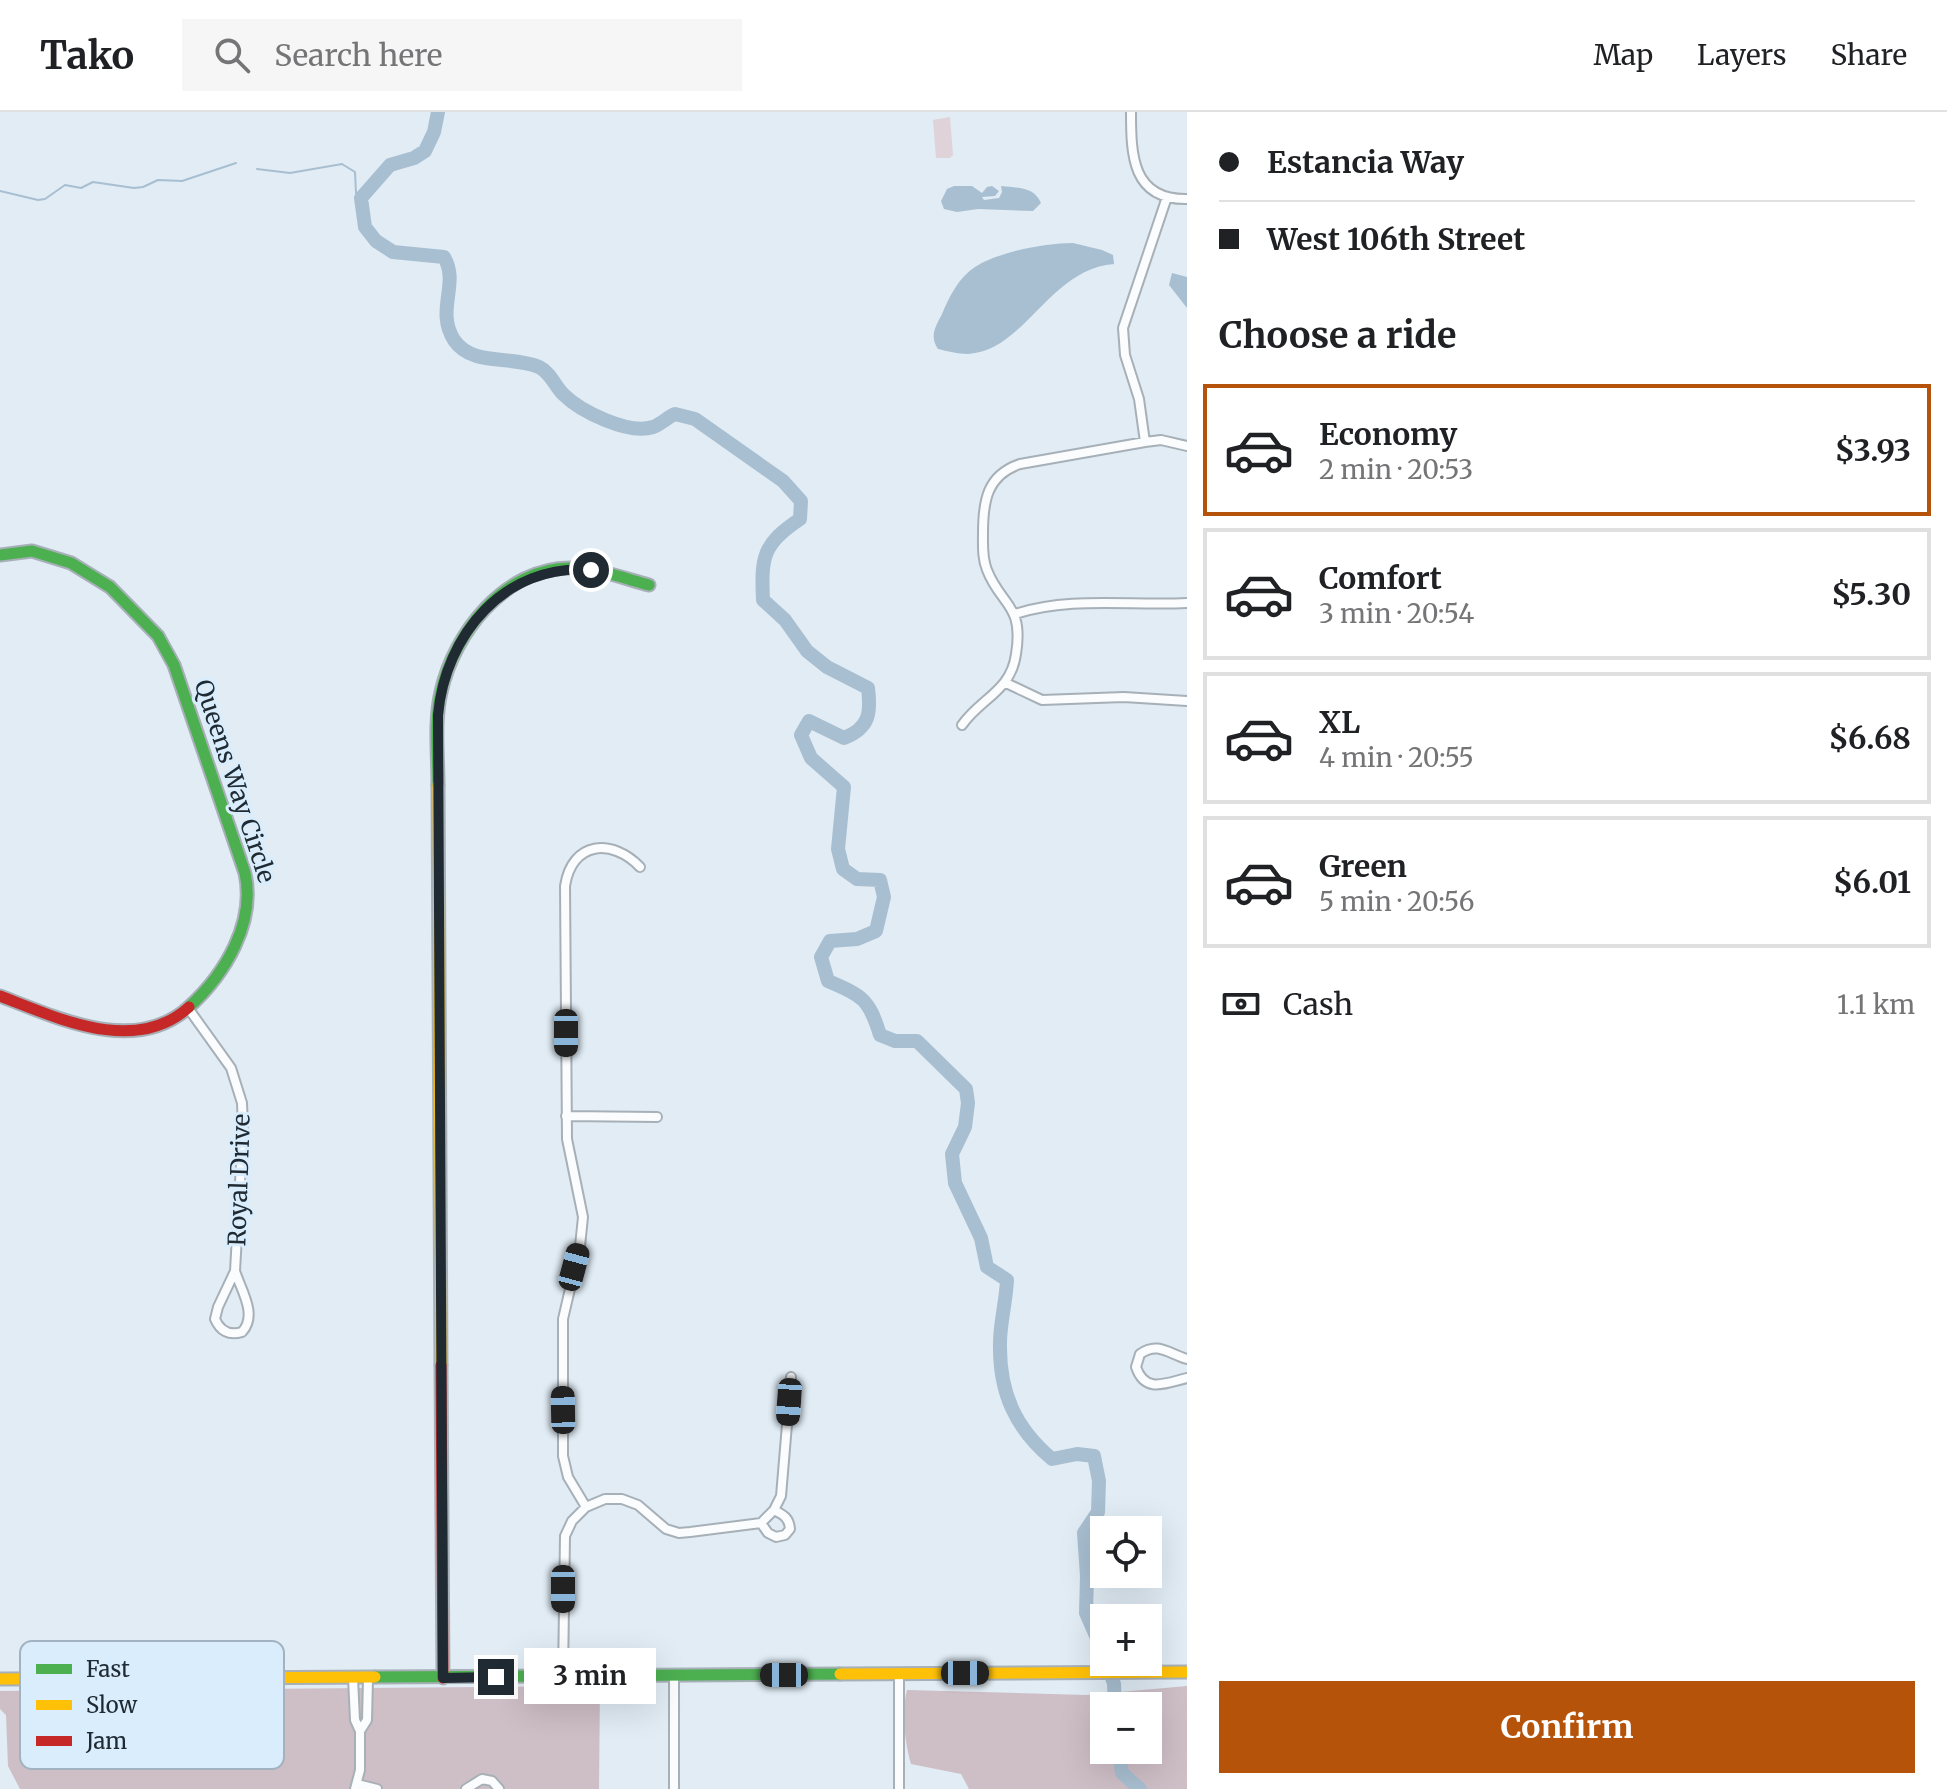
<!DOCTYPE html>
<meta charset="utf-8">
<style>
body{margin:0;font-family:Merriweather,serif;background:#f6f6f6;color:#202124;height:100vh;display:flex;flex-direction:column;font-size:30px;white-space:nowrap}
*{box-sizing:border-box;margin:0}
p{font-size:26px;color:#757577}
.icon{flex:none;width:44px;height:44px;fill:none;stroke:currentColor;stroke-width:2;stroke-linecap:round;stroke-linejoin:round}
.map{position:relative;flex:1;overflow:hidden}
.panel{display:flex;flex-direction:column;background:#fff;width:760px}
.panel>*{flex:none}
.guide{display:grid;align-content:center;height:176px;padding:0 32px;background:#fff}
.tools{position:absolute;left:1090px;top:1404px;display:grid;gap:16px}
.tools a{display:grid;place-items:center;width:72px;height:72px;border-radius:0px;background:#fff;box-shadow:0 8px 32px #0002;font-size:40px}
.end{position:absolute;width:36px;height:36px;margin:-18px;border:10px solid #202a32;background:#fff;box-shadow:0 0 0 4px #fff}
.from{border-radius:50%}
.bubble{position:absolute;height:56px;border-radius:0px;background:#fff;box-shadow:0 8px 32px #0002;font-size:26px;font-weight:700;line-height:56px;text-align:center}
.car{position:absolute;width:24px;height:48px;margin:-24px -12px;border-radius:10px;box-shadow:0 0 6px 2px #0007;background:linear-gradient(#222 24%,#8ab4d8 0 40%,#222 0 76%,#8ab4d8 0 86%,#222 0)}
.guide b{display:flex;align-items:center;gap:28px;height:76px;font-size:30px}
.guide b+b{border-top:2px solid #e0e0e0}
.guide i{width:20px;height:20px;background:#202124}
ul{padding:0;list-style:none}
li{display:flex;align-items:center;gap:24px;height:132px;margin:0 16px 12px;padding:0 16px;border:4px solid #e0e0e0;border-radius:0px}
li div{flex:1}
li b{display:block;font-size:30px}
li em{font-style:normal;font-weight:700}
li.current{border-color:#b45309}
li>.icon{width:72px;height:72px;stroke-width:1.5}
h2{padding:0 32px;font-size:36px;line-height:96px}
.pay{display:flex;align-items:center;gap:20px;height:88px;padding:0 32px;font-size:30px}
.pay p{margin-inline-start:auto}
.action{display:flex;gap:16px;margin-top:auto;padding:16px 32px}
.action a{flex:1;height:92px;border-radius:0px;background:#b45309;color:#fff;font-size:32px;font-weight:700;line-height:92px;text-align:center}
header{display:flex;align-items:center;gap:48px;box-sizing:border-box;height:112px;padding:0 40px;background:#fff;border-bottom:2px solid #e0e0e0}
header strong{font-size:38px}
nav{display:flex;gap:44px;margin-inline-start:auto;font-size:28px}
.search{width:560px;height:72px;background:#f6f6f6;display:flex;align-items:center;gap:20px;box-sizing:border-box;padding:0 28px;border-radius:0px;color:#757577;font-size:30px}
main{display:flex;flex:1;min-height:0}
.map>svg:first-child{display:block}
</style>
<header>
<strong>Tako</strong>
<div class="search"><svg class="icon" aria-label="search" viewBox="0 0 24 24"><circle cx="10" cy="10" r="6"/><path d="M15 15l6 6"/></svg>Search here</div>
<nav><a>Map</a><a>Layers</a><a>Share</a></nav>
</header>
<main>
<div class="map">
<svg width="1187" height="1677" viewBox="0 0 1187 1677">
<rect width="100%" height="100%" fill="#e1ecf5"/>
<path fill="#dfd2d8" d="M 950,5 L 953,43 L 950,46 L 936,46 L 933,8 Z"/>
<path fill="#cebec6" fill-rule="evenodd" d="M 600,1574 L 599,1677 L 20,1677 L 8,1654 L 6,1603 L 0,1597 L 0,1579 Z
M 1187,1574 L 1187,1677 L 969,1677 L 961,1662 L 911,1652 C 905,1631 901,1600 907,1578 L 1086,1583 ZM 1104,1594 L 1148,1594 L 1148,1638 L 1104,1638 Z"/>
<path fill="#a8bfd1" d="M 954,74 L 972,74 L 982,81 L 987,75 L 992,74 L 999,79 L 995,84 L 982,85 L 984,88 L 999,86 L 1002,80 L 1001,74 C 1017,76 1034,74 1041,91 L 1033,99 L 978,97 L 957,100 L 944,97 L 941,89 L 947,77 Z
M 1073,131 L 1102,138 L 1113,143 L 1114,152 C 1049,157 1025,239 968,242 C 958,242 947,239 938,237 C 929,224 936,214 942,202 C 949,185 959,165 975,155 C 998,140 1045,131 1073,131 Z
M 1172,161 L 1187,165 L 1187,196 L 1169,173 Z"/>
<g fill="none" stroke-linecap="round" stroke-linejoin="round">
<path stroke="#a8bfd1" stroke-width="2" d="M 257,57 L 290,61 L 342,52 L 355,60 L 356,81 L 362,90
M 0,79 L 38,88 L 45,87 L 65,73 L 81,76 L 93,70 L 134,76 L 143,75 L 158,68 L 182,69 L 236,51"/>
<path stroke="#a8bfd1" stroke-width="14" d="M 438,0 L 434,20 L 425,39 L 414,46 L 390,53 L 361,86 L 365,115 L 376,129 L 393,140 L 444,145 C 460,172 435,198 454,228 C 472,255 512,243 539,255 C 550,260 555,274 563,282 C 581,300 629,323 653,315 C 661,312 668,305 675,302 L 695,307 L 783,369 L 801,389 L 800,407 C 763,432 761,444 763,488 L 785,508 L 807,539 L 827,555 L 868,576 C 871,600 870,616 844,626 L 809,609 L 801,623 L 811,646 L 844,675 L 838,737 L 843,757 L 857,767 L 880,768 L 884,785 L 876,819 L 857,827 L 830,829 L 821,845 L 828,869 C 863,884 869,887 880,923 L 895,929 L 917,929 L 966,977 L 968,991 L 965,1015 L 952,1042 L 955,1071 L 981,1126 L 987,1155 L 1007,1168 C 1006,1190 1000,1211 1000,1231 C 999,1280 1015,1316 1052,1347 L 1077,1342 L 1094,1344 L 1099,1369 L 1098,1400 L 1084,1421 L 1087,1464 L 1086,1501 L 1104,1542
M 1107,1550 L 1114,1572 L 1115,1594
M 1119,1638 L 1122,1661 L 1140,1677"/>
<defs>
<path id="street" d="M 1131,0 C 1131,43 1132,88 1187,87
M 1145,330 L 1139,287 L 1125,243 L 1123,216 L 1167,85
M 1015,502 C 1070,484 1129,494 1187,491
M 1006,571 L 1042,588 L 1124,585 L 1187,589
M 962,613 C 981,586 1011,579 1016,542 C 1024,492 1001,494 987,458 C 982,446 983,433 983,421 C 983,389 987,363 1020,352 L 1145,330 L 1161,328 L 1187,334
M 188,896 L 231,956 L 242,991 L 243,1017 L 235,1159
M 566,1004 L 657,1005
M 235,1159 C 241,1178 258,1203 242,1220 C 229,1224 220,1219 215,1207 L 218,1195 Z
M 1187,1247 C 1169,1242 1158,1229 1140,1242 L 1136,1255 C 1145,1282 1166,1271 1187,1266
M 586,1395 L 568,1365 L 563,1344 L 563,1207 L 580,1134 L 583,1105 L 567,1027 L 565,774 C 572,729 612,726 640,755
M 761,1411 L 768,1421 L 776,1425 L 785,1423 L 790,1417 C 789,1406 784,1403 774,1398
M 674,1563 L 674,1677
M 563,1564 L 565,1424 L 572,1409 L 586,1395 L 605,1387 L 622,1387 L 638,1393 L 666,1417 L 679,1421 L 690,1420 L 761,1411 L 774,1398 L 781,1384 L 791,1265
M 353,1566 L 355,1608 L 360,1619 L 360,1658 L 355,1677
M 360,1619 L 367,1608 L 368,1566
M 357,1672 L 377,1677
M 466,1677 L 482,1667 L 492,1669 L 499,1677
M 899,1677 L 899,1562"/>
<path id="fast" d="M 0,443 L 32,439 L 71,451 L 110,475 L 158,524 L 174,553 L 245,761 C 256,811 225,862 189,895
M 438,673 C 438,642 434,610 441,580 C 454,521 505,456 570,456 C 597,456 623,466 649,473
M 375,1565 L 840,1562"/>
<path id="slow" d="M 438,673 L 441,1253
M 840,1562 L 1187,1560
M 0,1567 L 375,1565"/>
<path id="jam" d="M 0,884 C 58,906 135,944 189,895
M 441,1253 L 443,1566"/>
</defs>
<use href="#street" stroke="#a7b0b7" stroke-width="12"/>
<use href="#fast" stroke="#a7b0b7" stroke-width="15"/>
<use href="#slow" stroke="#a7b0b7" stroke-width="15"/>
<use href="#jam" stroke="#a7b0b7" stroke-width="15"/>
<use href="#street" stroke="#fafcfe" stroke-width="8"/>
<use href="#fast" stroke="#4caf50" stroke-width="11"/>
<use href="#slow" stroke="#ffc107" stroke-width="11"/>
<use href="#jam" stroke="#c62828" stroke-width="11"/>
</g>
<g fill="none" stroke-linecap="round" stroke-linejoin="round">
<path stroke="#202a32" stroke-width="10" d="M 496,1565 L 443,1566 L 438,603 C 445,523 505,451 591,458"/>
</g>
<g text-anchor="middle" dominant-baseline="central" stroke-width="6" stroke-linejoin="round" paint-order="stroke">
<g font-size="24" fill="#202a32" stroke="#d9edfd">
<text transform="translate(235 669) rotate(72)">Queens Way Circle</text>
<text transform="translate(239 1068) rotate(-88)">Royal Drive</text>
</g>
</g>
<rect x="20" y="1529" width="264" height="128" rx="12" fill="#d9edfd" stroke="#a2b2c0" stroke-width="2"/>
<rect x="36" y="1552" width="36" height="10" fill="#4caf50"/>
<rect x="36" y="1588" width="36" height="10" fill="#ffc107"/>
<rect x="36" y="1624" width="36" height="10" fill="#c62828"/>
<g font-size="22" fill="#202a32">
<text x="86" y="1565">Fast</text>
<text x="86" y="1601">Slow</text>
<text x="86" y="1637">Jam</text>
</g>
</svg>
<div class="tools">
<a><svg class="icon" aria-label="locate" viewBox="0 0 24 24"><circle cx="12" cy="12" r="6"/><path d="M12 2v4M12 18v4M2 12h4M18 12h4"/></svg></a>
<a>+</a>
<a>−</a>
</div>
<i class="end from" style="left:591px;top:458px"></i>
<i class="end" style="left:496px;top:1565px"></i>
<div class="bubble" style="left:524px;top:1536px;width:132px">3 min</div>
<i class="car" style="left:566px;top:921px;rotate:180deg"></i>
<i class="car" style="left:574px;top:1155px;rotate:15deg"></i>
<i class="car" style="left:789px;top:1290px;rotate:184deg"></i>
<i class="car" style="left:563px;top:1298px;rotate:359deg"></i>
<i class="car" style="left:563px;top:1477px;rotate:180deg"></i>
<i class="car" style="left:965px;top:1561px;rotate:90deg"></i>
<i class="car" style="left:784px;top:1563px;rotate:270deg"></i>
</div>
<section class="panel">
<div class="guide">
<b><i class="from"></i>Estancia Way</b>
<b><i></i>West 106th Street</b>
</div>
<h2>Choose a ride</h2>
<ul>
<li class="current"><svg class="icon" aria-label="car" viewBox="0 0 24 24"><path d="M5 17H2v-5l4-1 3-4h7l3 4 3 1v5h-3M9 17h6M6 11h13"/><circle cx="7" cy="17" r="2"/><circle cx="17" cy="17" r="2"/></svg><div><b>Economy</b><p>2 min · 20:53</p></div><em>$3.93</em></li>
<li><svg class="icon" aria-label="car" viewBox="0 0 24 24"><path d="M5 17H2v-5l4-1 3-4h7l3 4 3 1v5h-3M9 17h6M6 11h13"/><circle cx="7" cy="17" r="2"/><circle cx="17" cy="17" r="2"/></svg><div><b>Comfort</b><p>3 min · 20:54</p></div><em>$5.30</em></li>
<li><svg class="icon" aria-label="car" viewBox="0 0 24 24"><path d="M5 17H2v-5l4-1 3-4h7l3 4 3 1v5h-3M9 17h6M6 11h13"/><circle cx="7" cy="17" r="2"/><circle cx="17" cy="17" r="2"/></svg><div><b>XL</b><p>4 min · 20:55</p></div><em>$6.68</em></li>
<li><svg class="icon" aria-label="car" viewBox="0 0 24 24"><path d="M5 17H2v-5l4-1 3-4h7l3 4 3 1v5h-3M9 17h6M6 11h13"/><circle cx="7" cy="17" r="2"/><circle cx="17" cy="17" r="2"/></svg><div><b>Green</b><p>5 min · 20:56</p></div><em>$6.01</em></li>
</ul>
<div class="pay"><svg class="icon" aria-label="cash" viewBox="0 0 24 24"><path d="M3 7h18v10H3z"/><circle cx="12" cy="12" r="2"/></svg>Cash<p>1.1 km</p></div>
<div class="action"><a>Confirm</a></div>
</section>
</main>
